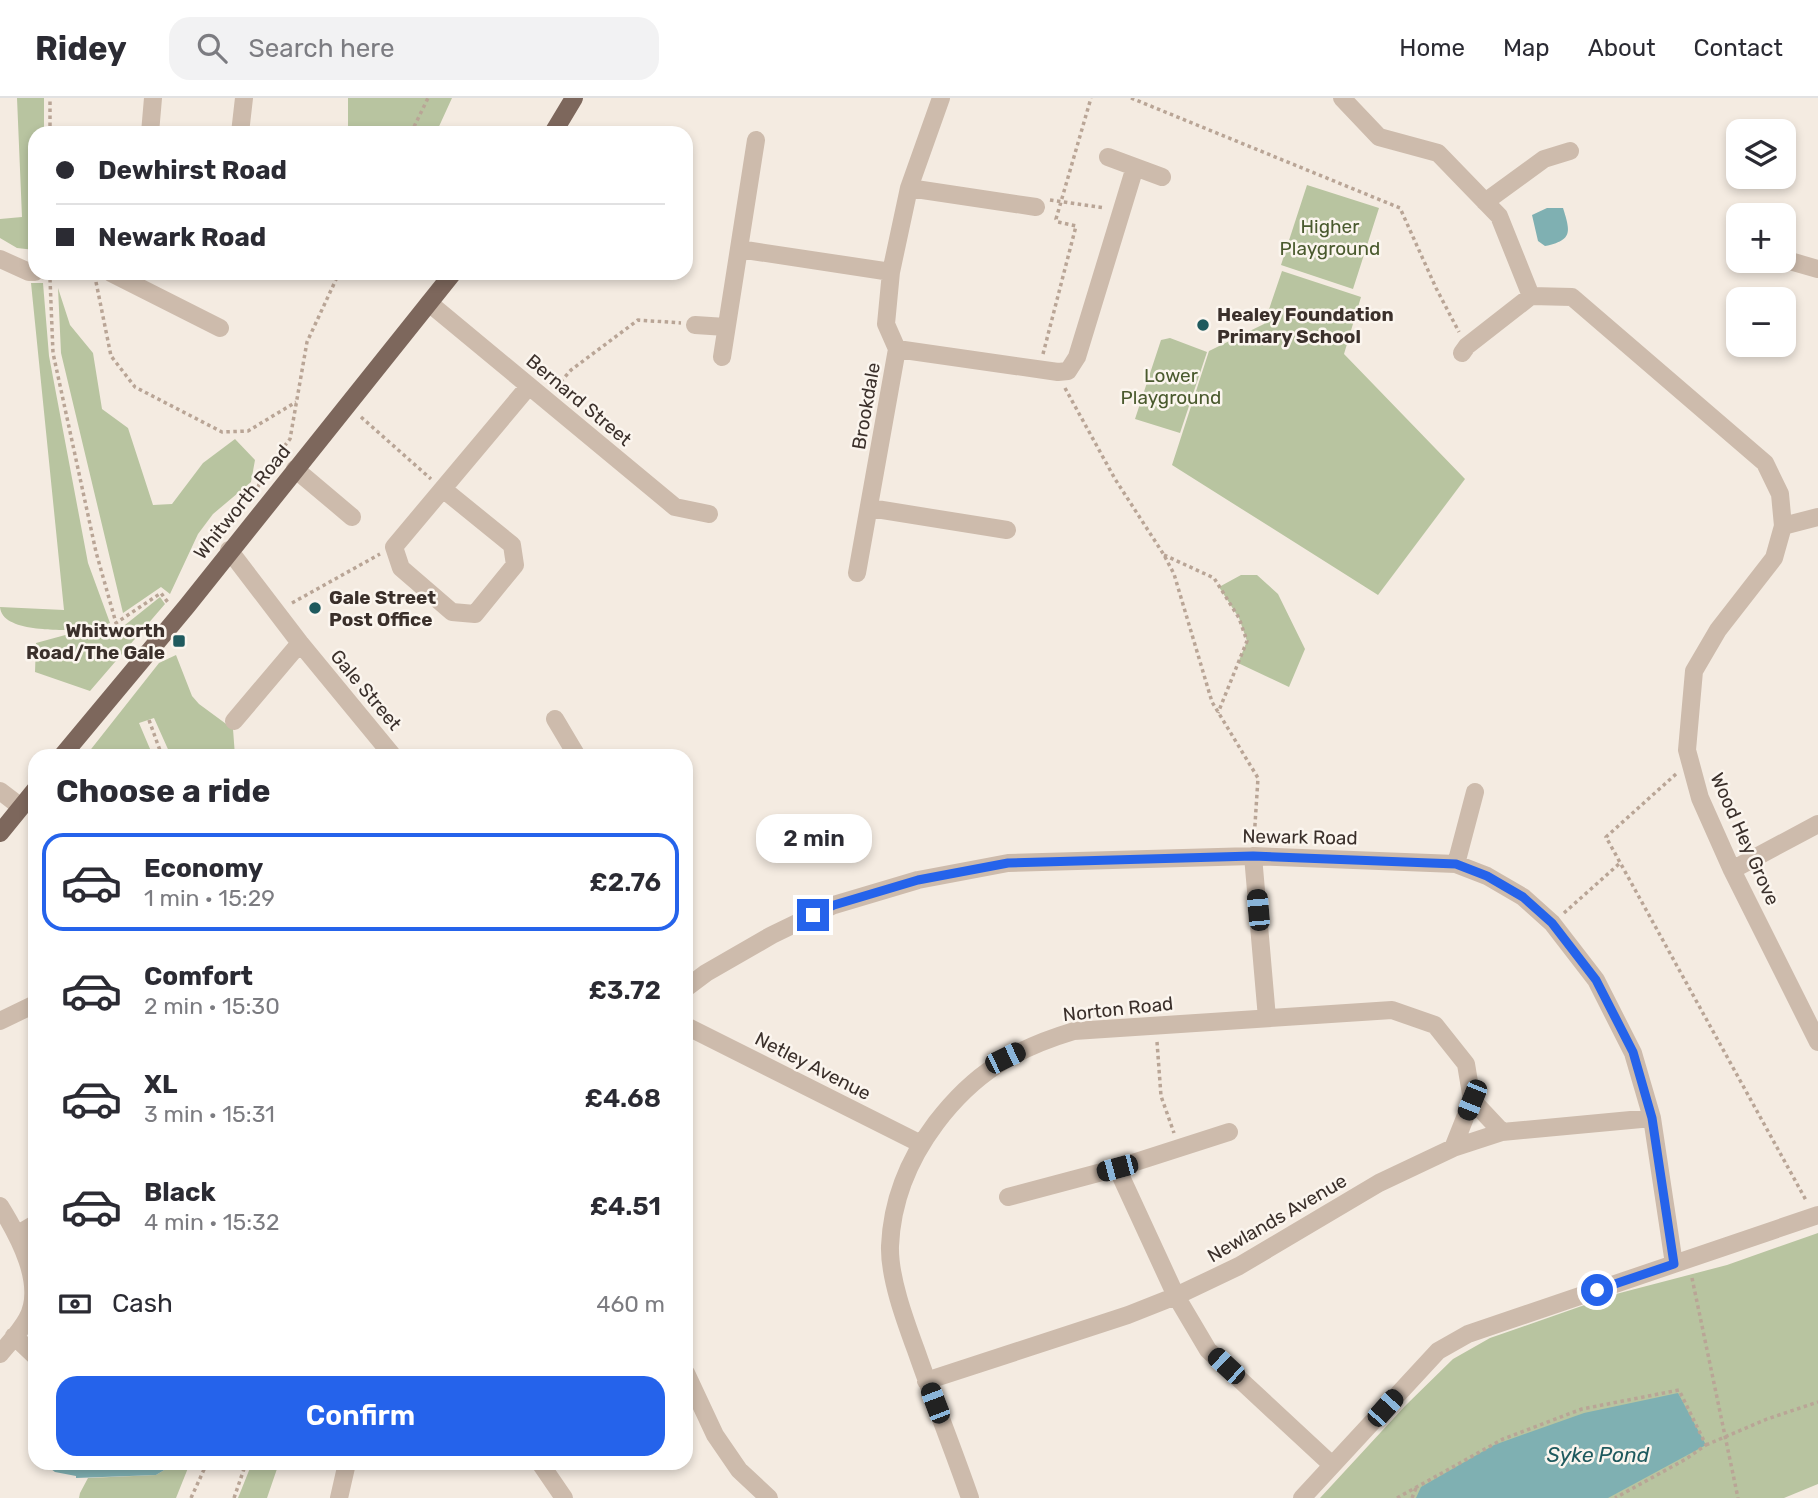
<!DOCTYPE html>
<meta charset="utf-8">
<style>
body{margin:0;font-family:Rubik,sans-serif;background:#f2f2f3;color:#2b2b33;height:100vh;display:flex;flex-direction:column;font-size:26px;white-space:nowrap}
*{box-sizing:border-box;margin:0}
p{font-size:23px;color:#7c7c81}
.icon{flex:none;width:38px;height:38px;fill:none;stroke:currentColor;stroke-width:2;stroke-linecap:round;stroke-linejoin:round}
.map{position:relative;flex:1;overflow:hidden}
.details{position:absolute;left:28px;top:651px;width:665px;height:721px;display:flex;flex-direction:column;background:#fff;border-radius:21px;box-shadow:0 4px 10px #0003}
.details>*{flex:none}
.guide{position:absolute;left:28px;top:28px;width:665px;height:154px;border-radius:21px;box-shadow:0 4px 10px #0003;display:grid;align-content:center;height:154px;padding:0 28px;background:#fff}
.controls{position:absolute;left:1726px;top:21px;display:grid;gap:14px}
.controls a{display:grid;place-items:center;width:70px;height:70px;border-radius:14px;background:#fff;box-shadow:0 4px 10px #0003;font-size:35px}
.end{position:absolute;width:32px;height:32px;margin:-16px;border:9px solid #2563eb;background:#fff;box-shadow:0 0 0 4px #fff}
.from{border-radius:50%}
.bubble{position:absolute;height:49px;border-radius:21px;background:#fff;box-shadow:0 4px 10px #0003;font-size:23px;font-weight:600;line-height:49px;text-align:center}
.car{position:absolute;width:21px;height:42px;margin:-21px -10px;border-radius:9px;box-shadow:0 0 5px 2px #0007;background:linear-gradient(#222 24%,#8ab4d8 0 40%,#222 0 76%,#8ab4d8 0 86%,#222 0)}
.guide b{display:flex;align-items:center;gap:24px;height:66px;font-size:26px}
.guide b+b{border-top:2px solid #e1e1e2}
.guide i{width:18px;height:18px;background:#2b2b33}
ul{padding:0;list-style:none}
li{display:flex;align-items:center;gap:21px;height:98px;margin:0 14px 10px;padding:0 14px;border:4px solid transparent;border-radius:21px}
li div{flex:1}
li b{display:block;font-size:26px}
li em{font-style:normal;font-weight:600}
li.current{border-color:#2563eb}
li>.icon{width:63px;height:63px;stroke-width:1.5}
h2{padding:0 28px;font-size:32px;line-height:84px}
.pay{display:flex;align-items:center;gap:18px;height:77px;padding:0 28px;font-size:26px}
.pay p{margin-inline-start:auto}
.cta{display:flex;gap:14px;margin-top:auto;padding:14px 28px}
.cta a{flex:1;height:80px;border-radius:21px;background:#2563eb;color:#fff;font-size:28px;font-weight:600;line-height:80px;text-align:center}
header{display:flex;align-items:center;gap:42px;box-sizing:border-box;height:98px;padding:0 35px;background:#fff;border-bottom:2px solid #e1e1e2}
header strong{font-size:33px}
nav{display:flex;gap:38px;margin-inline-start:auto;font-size:24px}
.search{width:490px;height:63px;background:#f2f2f3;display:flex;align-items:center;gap:18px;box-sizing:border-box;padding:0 24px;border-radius:21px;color:#7c7c81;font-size:26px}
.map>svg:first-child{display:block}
</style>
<header>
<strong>Ridey</strong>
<div class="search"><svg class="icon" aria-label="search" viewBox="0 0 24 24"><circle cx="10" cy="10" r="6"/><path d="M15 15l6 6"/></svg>Search here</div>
<nav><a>Home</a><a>Map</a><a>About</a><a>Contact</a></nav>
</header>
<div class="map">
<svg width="1818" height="1400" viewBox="0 0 1818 1400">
<rect width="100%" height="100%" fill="#f4ebe1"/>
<path fill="#b8c4a0" d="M 17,0 L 44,0 L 44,35 L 35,35 L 35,152 L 17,150 L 0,140 L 0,121 L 22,119 Z
M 348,0 L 452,0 L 436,35 L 348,35 Z
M 1307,87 L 1379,110 L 1353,191 L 1281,167 Z
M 1282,173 L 1361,199 L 1344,256 L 1465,381 L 1378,497 L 1172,367 L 1209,253 L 1264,226 Z
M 31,185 L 43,185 L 49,258 L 88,465 L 110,525 L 90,532 L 125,527 L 160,499 L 165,506 L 90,593 L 35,574 L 36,545 L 80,533 C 60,531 2,535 0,509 L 64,512 Z
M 58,190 L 70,227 L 93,255 L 102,311 L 128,330 L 153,407 L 172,406 L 203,365 L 235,341 L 255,362 L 251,384 L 213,416 L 198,436 L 170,496 L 161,489 L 123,515 L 61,255 Z
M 1170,240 L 1207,254 L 1180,335 L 1135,321 L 1161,242 Z
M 1241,477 L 1257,477 L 1278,496 L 1305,551 L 1289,589 L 1238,565 L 1247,543 L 1239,520 L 1219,489 Z
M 176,557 L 192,598 L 199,606 L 233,631 L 235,658 L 171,658 L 154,620 L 139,625 L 153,658 L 89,658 L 88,655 L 159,565 Z
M 1818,1135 L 1818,1386 L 1784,1400 L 1320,1400 L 1405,1308 L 1453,1261 L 1490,1240 L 1616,1196 L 1727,1167 Z
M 176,1365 L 190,1365 L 176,1400 L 79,1400 L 80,1395 L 88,1380 L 156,1377 Z
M 252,1365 L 279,1365 L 267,1400 L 238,1400 Z"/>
<path fill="#7fb0b2" d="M 1547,110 L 1563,110 C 1571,135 1572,142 1545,148 L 1538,143 L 1532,117 Z
M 1678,1295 L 1706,1347 L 1608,1400 L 1416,1400 L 1421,1389 L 1494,1347 L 1584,1315 Z
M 43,1365 L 176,1365 L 156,1377 L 76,1380 L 76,1378 L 55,1374 Z"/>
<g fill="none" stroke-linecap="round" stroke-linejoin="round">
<path stroke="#b9a596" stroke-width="3.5" stroke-dasharray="3.5 3.5" stroke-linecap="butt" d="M 1131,0 L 1400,110 L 1436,190 L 1459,234
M 50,35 L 50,0
M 411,35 L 428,0
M 1050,102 L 1105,110
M 50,181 L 53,255 L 96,454 L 116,525 L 161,495 L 169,506
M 96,184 L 111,258 L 135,289 L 222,334 L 248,333 L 296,304
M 1043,256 L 1076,128 L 1058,124 L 1056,121 L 1091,0
M 556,289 L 571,272 L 638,222 L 681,225
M 1065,290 L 1115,381 L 1164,457 L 1174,476 L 1212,604 L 1258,680 L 1254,742
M 361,319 L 431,381
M 258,389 L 265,373 L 290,341 L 307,244 L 339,175
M 1164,457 L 1214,480 L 1239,520 L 1247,543 L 1218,615
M 292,505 L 380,456
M 149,622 L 162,658
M 1676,676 L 1606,739 L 1807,1104
M 1564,815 L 1620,765
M 1157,944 L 1161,998 L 1174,1035
M 1692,1180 L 1738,1400
M 1706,1347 L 1767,1321 L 1818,1304
M 191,1400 L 207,1365
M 234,1400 L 246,1365
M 1397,1400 L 1503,1341 L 1582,1311 L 1679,1292 L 1706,1347 L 1686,1361 L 1615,1400
M 1412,1400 L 1416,1390"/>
<path stroke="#cdbbac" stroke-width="18" d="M 1342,0 L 1379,39 L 1438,55 L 1499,118 L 1531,198
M 150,35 L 153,0
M 240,35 L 244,0
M 1108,59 L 1162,79
M 909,90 L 1036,109
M 1485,104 L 1544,61 L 1570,53
M 739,151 L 891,174
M 0,161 L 29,174 L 35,174
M 1783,161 L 1818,171
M 111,175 L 220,230
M 429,205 L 675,409 L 709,416
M 695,227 L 726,229
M 897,251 L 1058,274 L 1068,273 L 1077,259 L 1135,69
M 1462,255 L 1467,248 L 1531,198 L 1572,199 L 1765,365 L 1780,396 L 1783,428 L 1774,460 L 1718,532 L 1694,573 L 1687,652 L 1700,700 L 1732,772 L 1818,944
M 722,259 L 756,42
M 295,371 L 352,419
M 443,391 L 512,447 L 515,467 L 475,516 L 452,514 L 401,470 L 394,449 L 529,288
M 870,410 L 1007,432
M 1783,428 L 1818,419
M 229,452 L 300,545 L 393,658
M 857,475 L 897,251 L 886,226 L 891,174 L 909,90 L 941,0
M 555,621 L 577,658
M 234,623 L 300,545
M 0,693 L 21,709
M 1253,758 L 1267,920
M 1456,766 L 1475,694
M 1732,772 L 1818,726
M 686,890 L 706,875 L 772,837 L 834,807 L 918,782 L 1008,765 L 1253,758 L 1456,766 L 1487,778 L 1523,799 L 1552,825 L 1596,882 L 1633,955 L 1652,1020 L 1674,1166
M 0,923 L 35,906
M 686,928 L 921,1046
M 1472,1002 L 1502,1034
M 1453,1050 L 1472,1002
M 1117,1070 L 1176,1198 L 1208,1252 L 1332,1367
M 1008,1099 L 1117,1070 L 1229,1034
M 0,1108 C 18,1137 46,1187 27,1221 C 20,1234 9,1245 0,1256
M 18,1136 L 35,1126
M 14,1238 L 35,1258
M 686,1275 L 715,1337 L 739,1372 L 769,1400
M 926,1283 L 1128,1217 L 1176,1198 L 1239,1168 L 1379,1085 L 1453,1050 L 1502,1034 L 1652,1020
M 540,1365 L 564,1400
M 339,1400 L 347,1365
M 970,1400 C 953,1351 934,1304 917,1255 C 906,1225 889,1180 890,1148 C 892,1102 909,1061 936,1025 C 974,975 1014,951 1074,933 L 1392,912 L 1435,927 L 1466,966 L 1472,1002
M 1302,1400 L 1438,1253 L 1468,1236 L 1818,1117"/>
<path stroke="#7d675c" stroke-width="18" d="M 553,35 L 574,0
M 62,658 L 187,508 L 453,175
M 0,735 L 35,692"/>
</g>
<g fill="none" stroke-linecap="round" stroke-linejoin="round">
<path stroke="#2563eb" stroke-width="9" d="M 813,817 L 834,807 L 918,782 L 1008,765 L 1253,758 L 1456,766 L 1487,778 L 1523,799 L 1552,825 L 1596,882 L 1633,954 L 1652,1020 L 1674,1166 L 1597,1192"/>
</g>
<g fill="#1f5a5e" stroke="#fbf5ee" stroke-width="2.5">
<circle cx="1203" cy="227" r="7"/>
<circle cx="315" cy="510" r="7"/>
<rect x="172" y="536" width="14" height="14" rx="3.5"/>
</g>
<g text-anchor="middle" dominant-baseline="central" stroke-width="5" stroke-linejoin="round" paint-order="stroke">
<g font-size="19" fill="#4a5a2e" stroke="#fbf5ee">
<text x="1330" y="128">Higher<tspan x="1330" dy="22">Playground</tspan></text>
<text x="1171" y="277">Lower<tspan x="1171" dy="22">Playground</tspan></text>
</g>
<g font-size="19" font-weight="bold" fill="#3b302b" stroke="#fbf5ee" text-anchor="start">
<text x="1217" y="216">Healey Foundation<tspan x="1217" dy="22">Primary School</tspan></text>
<text x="329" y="499">Gale Street<tspan x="329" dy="22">Post Office</tspan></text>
<text x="165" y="532" text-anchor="end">Whitworth<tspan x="165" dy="22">Road/The Gale</tspan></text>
</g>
<g font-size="19" fill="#3b302b" stroke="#fbf5ee">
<text transform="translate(579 302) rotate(40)">Bernard Street</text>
<text transform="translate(866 308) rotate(-80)">Brookdale</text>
<text transform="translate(242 404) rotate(-51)">Whitworth Road</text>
<text transform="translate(366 592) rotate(50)">Gale Street</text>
<text transform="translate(1300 739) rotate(1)">Newark Road</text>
<text transform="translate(1745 741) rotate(66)">Wood Hey Grove</text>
<text transform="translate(1118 911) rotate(-6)">Norton Road</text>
<text transform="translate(813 968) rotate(27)">Netley Avenue</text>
<text transform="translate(1277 1120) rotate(-30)">Newlands Avenue</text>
</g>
<g font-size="21" font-style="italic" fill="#1f5a5e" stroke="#fbf5ee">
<text x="1598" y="1356">Syke Pond</text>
</g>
</g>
</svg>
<div class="controls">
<a><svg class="icon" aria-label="layers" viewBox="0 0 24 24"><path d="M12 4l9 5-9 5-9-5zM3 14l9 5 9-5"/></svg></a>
<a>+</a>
<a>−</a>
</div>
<i class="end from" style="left:1597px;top:1192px"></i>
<i class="end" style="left:813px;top:817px"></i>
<div class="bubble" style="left:756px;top:716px;width:116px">2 min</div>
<i class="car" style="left:1258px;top:812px;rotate:355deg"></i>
<i class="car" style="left:1005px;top:960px;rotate:64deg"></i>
<i class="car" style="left:1472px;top:1002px;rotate:202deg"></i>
<i class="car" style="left:1117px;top:1070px;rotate:255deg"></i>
<i class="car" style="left:1226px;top:1268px;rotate:313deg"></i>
<i class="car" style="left:935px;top:1305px;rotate:339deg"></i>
<i class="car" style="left:1385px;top:1310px;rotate:42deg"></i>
<div class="guide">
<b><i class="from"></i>Dewhirst Road</b>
<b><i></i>Newark Road</b>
</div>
<section class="details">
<h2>Choose a ride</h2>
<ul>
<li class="current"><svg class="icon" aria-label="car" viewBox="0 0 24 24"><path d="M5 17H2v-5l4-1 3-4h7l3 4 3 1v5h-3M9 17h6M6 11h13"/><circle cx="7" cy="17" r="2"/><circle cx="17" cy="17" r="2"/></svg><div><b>Economy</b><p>1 min · 15:29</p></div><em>£2.76</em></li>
<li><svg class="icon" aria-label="car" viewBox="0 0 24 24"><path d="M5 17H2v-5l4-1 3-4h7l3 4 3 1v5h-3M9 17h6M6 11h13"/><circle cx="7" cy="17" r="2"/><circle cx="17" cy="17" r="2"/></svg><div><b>Comfort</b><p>2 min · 15:30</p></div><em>£3.72</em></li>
<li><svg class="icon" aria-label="car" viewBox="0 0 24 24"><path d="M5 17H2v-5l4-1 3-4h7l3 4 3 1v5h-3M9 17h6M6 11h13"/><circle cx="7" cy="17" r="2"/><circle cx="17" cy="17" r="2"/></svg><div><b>XL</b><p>3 min · 15:31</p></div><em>£4.68</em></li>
<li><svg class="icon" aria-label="car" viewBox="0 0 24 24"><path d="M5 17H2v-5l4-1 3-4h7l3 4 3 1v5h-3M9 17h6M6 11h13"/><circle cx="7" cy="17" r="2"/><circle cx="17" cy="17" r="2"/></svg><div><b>Black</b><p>4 min · 15:32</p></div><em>£4.51</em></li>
</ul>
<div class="pay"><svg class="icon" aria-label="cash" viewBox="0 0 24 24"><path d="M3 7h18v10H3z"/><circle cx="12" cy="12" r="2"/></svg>Cash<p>460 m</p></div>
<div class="cta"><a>Confirm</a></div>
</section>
</div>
